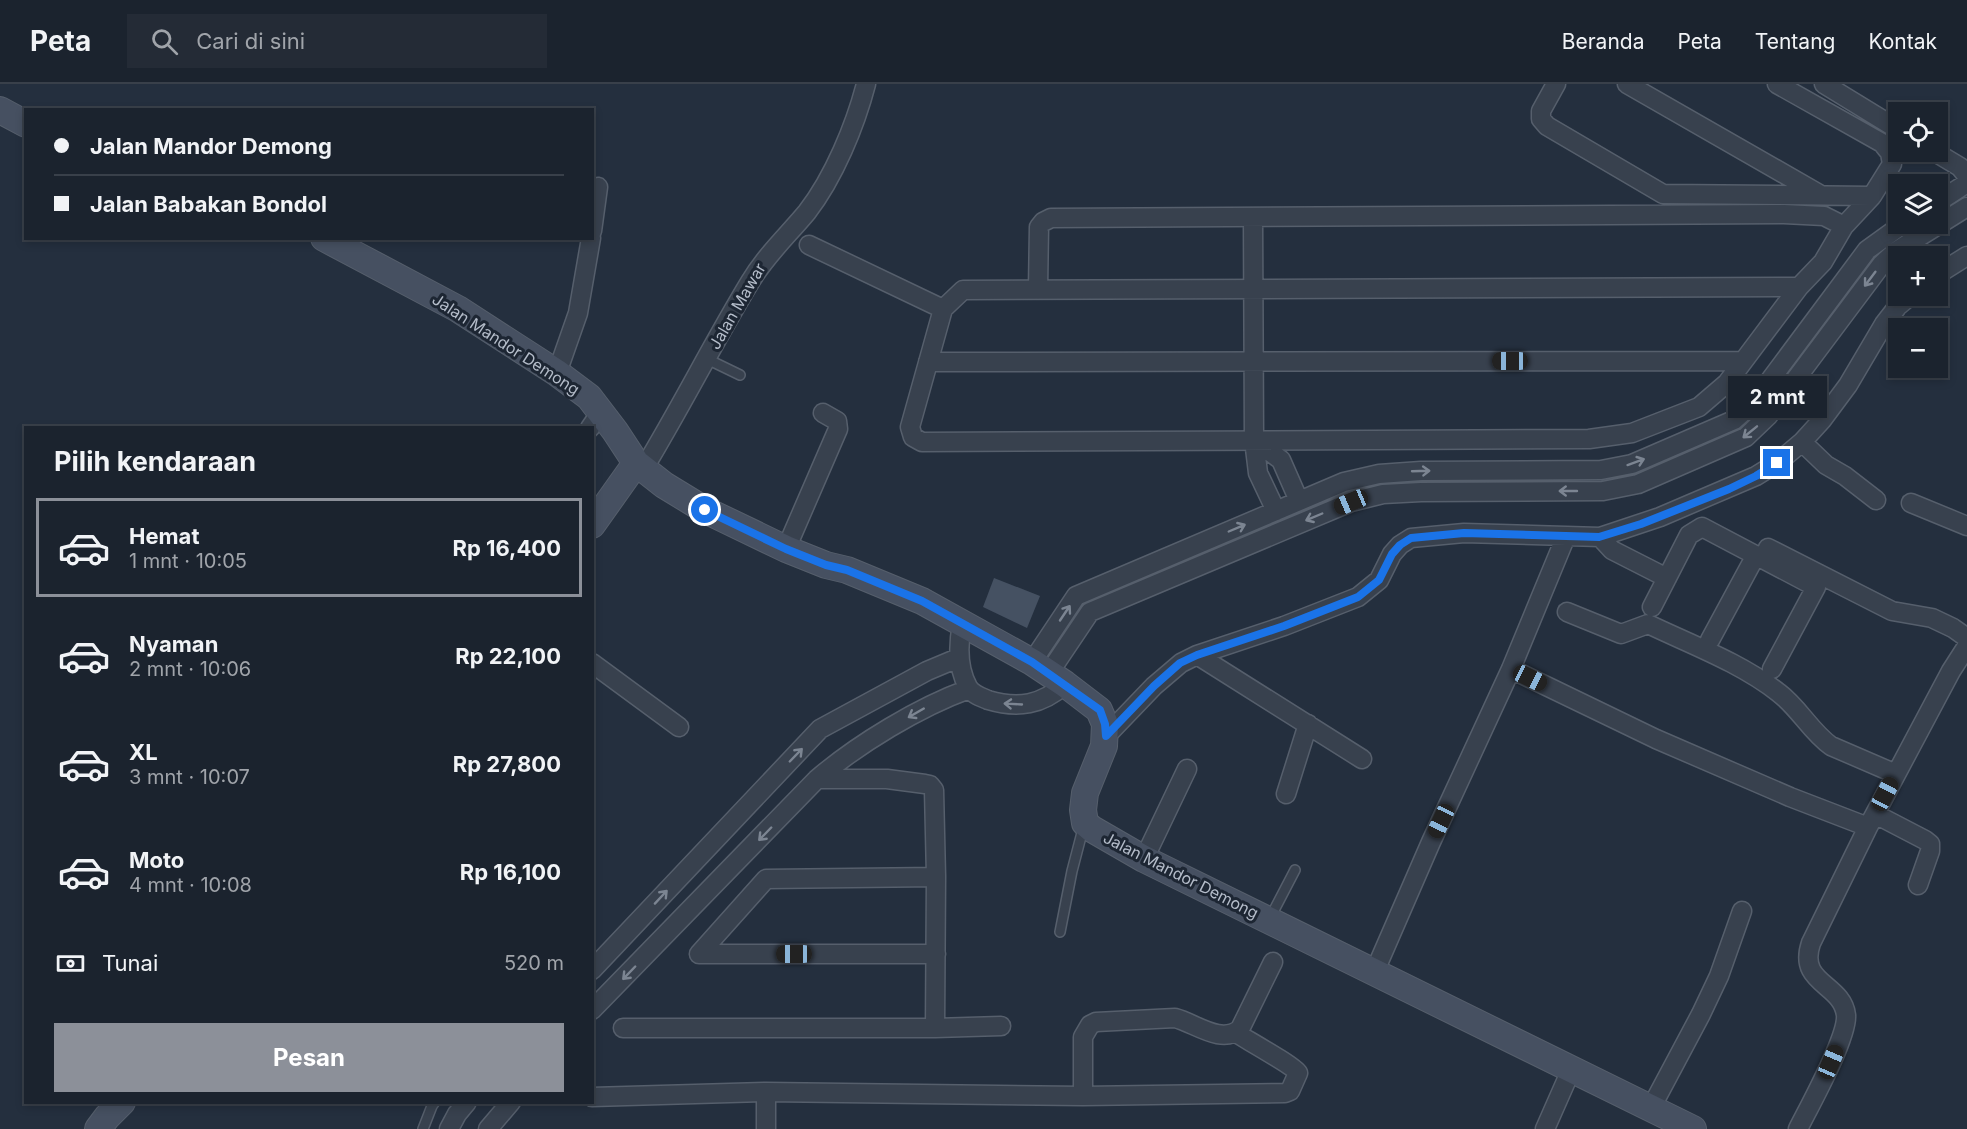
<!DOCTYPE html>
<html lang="id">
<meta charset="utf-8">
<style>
body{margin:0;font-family:Inter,sans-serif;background:#242b36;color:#f1f3f6;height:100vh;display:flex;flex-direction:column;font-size:22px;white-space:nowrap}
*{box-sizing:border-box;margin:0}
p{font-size:20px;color:#a0a4aa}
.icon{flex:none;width:33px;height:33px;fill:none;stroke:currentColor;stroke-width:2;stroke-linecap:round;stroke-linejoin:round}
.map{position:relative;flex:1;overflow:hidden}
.details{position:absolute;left:24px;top:342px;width:570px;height:678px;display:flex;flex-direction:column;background:#1b232e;border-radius:0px;box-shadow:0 3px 9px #0003,0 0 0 2px #39404a}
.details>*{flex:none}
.guide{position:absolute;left:24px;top:24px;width:570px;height:132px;border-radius:0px;box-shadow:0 3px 9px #0003,0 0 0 2px #39404a;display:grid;align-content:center;height:132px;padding:0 30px;background:#1b232e}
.controls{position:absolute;left:1888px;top:18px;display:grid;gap:12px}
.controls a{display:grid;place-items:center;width:60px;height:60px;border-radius:0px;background:#1b232e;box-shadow:0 3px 9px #0003,0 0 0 2px #39404a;font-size:30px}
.end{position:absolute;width:27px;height:27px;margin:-14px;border:8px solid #1a73e8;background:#fff;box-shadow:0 0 0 3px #fff}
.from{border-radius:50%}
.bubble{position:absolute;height:42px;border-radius:0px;background:#1b232e;box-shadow:0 3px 9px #0003,0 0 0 2px #39404a;font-size:20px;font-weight:700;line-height:42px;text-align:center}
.car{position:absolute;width:18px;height:36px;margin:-18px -9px;border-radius:8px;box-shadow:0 0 4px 2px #0007;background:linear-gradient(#222 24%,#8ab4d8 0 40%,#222 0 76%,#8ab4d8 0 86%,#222 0)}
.guide b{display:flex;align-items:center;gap:21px;height:57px;font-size:22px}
.guide b+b{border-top:2px solid #39404a}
.guide i{width:15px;height:15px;background:#f1f3f6}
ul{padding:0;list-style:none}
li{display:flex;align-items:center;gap:18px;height:99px;margin:0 12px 9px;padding:0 18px;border:3px solid transparent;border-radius:0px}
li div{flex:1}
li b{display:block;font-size:22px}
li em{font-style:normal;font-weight:700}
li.active{border-color:#8c9099}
li>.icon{width:54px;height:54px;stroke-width:1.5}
h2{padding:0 30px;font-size:27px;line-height:72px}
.pay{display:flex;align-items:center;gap:15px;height:66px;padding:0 30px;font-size:22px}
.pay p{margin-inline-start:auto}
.button{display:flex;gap:12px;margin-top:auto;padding:12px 30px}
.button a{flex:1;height:69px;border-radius:0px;background:#8c9099;color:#fff;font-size:24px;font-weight:700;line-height:69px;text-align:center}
header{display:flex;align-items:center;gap:36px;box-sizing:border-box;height:84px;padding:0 30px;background:#1b232e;border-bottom:2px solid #39404a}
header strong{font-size:28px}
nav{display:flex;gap:33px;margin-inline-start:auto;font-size:21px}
.search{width:420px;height:54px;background:#242b36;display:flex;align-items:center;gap:15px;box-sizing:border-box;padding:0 21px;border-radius:0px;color:#a0a4aa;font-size:22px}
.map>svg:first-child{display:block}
</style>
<header>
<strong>Peta</strong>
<div class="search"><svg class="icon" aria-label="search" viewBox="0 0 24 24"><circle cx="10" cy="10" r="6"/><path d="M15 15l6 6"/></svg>Cari di sini</div>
<nav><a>Beranda</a><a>Peta</a><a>Tentang</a><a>Kontak</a></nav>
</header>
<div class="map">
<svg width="1967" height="1045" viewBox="0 0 1967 1045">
<rect width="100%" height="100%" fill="#242f3e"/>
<path fill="#455162" d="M 994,494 L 1040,512 L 1027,544 L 983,523 Z"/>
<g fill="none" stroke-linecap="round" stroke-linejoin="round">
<defs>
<path id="lane" d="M 707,275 L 740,291
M 1270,834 L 1295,786
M 1060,848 L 1072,787 L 1084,741
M 423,1045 L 432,1022 L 435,1018"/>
<path id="street" d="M 1556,0 L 1541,27 L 1541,35 L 1547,42 L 1663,110 L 1872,112 L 1892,80 L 1890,69 L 1882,59 L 1777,0
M 1627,0 L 1821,111
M 1824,0 L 1899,46
M 1935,68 L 1960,83 L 1967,92
M 1938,118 L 1967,99
M 1253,133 L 1254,356 L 1258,389 L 1276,427
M 1844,142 L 1872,112
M 592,147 L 598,103
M 809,161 L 943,225
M 1938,190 L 1967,172
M 1038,205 L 1039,143 L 1043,138 L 1051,134 L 1784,130 L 1824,132 L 1844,142 L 1823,178 L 1799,203 L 1727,299 L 1699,323 L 1632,349 L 1589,355 L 922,358 L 913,353 L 910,343 L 943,225 L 963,206 L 1799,203
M 928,278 L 1743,277
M 557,289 L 578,229 L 591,154
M 590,344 L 601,328
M 1254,356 L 1281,376 L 1299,417
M 1802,358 L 1826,381 L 1845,392 L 1876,416
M 644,384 C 681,323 713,259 750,198 C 766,171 788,151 807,128 C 834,93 855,42 866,0
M 1911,419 L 1967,442
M 1600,453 L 1612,466 L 1667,494
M 1768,464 L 1892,527 L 1932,534 L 1953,544 L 1967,554
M 786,465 L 838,345 L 837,337 L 823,329
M 1652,523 L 1689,451 L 1702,443 L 1816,503 L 1772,585
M 1567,528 L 1621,550 L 1648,540 C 1692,561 1741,579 1779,609 C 1799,624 1811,648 1831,662 L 1896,690
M 962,540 C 958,561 957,583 968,603 C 972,610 981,613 988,616 C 1018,625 1042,621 1065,600
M 1710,556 L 1756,471
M 1197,571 L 1362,675
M 1032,578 L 1076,512 L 1344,398 L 1379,390 L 1421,387 L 1601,386 L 1632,380 L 1734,336 L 1753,319 L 1867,166 L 1903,140
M 592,579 L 679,643
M 1511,585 L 1656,655 L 1790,713 L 1868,743
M 1049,589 L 1090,528 L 1351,418 L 1383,410 L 1421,408 L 1603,407 L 1638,400 L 1746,353 L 1768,332 L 1882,180 L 1895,168 L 1967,123
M 1106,652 L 1154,602 L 1181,579 L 1197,571 L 1284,542 L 1358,513 L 1379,496 L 1392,470 L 1400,461 L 1411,454 L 1464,449 L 1600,453 L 1660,433 L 1756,392 L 1777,379 L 1802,358 L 1822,336 L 1848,301 L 1884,240 L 1898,222 L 1910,212
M 817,695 L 887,695 L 925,700 L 930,701 L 934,706 L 936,793 L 935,944
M 1286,710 L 1308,640
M 1875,730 L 1925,756 L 1930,760 L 1930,767 L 1918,801
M 1144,775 L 1187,685
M 699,870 L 766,795 L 936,793
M 699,870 L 936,870
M 592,886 L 820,645 L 927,587 L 958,574
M 1374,889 L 1431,758 L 1511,585 L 1566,452
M 592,926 L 817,695 C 858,660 919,623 969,605
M 623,944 L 935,944 L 1001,942
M 766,1008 L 766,1045
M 1083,1012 L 1083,953 L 1090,941 L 1096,938 L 1175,934 C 1195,939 1221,961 1240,945 L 1273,878
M 592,1013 L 766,1008 L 1083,1012 L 1285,1009 L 1290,1007 L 1298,989 C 1294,982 1247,956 1236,949
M 1651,1024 L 1701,930 L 1719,892 L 1742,827
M 449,1045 L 457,1030 L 467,1018
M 488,1045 L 511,1018
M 1545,1045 L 1571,986
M 1798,1045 C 1809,1023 1848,953 1846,931 C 1842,899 1797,900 1811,859 L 1868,743 L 1951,587 L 1967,562"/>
<path id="secondary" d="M 0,26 L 26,40
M 324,154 L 458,225 L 557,289 L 589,313 L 615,347 L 636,379 L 664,401 L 705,426 L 786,465 L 826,481 L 847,486 L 922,517 L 1032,578 L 1065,600 L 1099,626 L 1105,640 L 1104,662 L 1085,709 L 1083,726 L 1085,739 L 1092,745 L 1144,775 L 1693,1045
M 592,441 L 636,379
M 98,1045 L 107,1033 L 122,1018"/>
</defs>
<use href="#lane" stroke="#565f6c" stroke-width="12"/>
<use href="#street" stroke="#565f6c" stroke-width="21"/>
<use href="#secondary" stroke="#565f6c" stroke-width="28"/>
<use href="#lane" stroke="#38414e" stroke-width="9"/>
<use href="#street" stroke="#38414e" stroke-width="18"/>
<use href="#secondary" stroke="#465061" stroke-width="26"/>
</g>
<defs><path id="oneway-shaft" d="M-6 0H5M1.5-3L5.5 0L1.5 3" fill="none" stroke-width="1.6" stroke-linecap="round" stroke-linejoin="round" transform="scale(1.5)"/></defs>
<g stroke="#7c8592">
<use href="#oneway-shaft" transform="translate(1870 195) rotate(127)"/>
<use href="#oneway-shaft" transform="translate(1750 348) rotate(141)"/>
<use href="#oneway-shaft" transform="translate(1636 378) rotate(-20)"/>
<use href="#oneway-shaft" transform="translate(1421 387) rotate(-2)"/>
<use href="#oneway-shaft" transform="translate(1568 407) rotate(180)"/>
<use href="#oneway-shaft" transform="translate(1314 433) rotate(157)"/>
<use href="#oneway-shaft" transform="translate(1237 444) rotate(-23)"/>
<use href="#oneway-shaft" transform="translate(1065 529) rotate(-56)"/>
<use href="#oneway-shaft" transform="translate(1013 620) rotate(-177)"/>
<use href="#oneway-shaft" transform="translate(916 629) rotate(150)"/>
<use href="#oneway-shaft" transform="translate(796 671) rotate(-46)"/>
<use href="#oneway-shaft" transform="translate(765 750) rotate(134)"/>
<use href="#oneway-shaft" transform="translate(661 813) rotate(-47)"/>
<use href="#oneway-shaft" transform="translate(629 889) rotate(134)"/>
</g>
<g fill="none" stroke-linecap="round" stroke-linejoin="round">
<path stroke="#1a73e8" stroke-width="8" d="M 705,426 L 786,465 L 826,481 L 847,486 L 922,517 L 1032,578 L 1100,626 L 1105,640 L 1106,652 L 1154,602 L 1180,579 L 1197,571 L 1284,542 L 1358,513 L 1379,496 L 1392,470 L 1400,461 L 1411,454 L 1464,449 L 1599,453 L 1641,440 L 1729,405 L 1756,392 L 1777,379"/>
</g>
<g text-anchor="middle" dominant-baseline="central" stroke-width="6" stroke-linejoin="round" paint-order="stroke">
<g font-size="16" fill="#b4bcc9" stroke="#1d2633">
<text transform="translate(737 222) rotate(-60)">Jalan Mawar</text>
<text transform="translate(506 260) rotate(33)">Jalan Mandor Demong</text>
<text transform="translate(1181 791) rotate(27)">Jalan Mandor Demong</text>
</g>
</g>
</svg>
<div class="controls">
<a><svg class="icon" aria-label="locate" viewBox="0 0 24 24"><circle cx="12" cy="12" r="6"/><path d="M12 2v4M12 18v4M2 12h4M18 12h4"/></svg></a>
<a><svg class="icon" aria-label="layers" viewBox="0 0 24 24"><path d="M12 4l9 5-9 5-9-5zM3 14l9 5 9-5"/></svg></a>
<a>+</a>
<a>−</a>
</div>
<i class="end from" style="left:705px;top:426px"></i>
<i class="end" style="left:1777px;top:379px"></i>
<div class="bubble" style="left:1728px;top:292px;width:99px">2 mnt</div>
<i class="car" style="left:1510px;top:277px;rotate:270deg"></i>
<i class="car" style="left:1351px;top:418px;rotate:247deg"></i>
<i class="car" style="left:1530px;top:594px;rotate:116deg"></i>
<i class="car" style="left:1885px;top:710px;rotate:28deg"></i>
<i class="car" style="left:1441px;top:737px;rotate:205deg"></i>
<i class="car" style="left:794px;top:870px;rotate:270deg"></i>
<i class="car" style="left:1831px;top:978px;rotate:23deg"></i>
<div class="guide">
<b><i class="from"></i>Jalan Mandor Demong</b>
<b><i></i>Jalan Babakan Bondol</b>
</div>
<section class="details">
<h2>Pilih kendaraan</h2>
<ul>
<li class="active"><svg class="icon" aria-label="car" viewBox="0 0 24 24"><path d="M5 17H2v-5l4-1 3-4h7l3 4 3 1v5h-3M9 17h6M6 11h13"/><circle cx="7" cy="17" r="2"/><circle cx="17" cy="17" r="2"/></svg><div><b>Hemat</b><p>1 mnt · 10:05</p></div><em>Rp 16,400</em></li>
<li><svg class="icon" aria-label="car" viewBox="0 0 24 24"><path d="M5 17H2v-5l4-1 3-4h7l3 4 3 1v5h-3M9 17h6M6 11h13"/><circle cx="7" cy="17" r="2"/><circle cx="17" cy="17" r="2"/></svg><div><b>Nyaman</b><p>2 mnt · 10:06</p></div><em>Rp 22,100</em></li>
<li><svg class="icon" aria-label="car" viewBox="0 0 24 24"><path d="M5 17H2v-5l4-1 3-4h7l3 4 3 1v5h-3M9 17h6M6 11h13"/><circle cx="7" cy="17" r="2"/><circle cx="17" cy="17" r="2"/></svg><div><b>XL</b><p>3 mnt · 10:07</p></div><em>Rp 27,800</em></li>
<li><svg class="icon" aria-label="car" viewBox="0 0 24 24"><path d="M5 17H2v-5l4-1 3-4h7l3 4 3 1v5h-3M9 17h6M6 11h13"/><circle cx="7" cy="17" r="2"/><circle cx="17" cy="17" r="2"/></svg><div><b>Moto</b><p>4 mnt · 10:08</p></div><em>Rp 16,100</em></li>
</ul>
<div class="pay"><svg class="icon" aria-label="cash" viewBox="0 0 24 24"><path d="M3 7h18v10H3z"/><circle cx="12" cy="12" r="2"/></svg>Tunai<p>520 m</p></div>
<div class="button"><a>Pesan</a></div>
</section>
</div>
